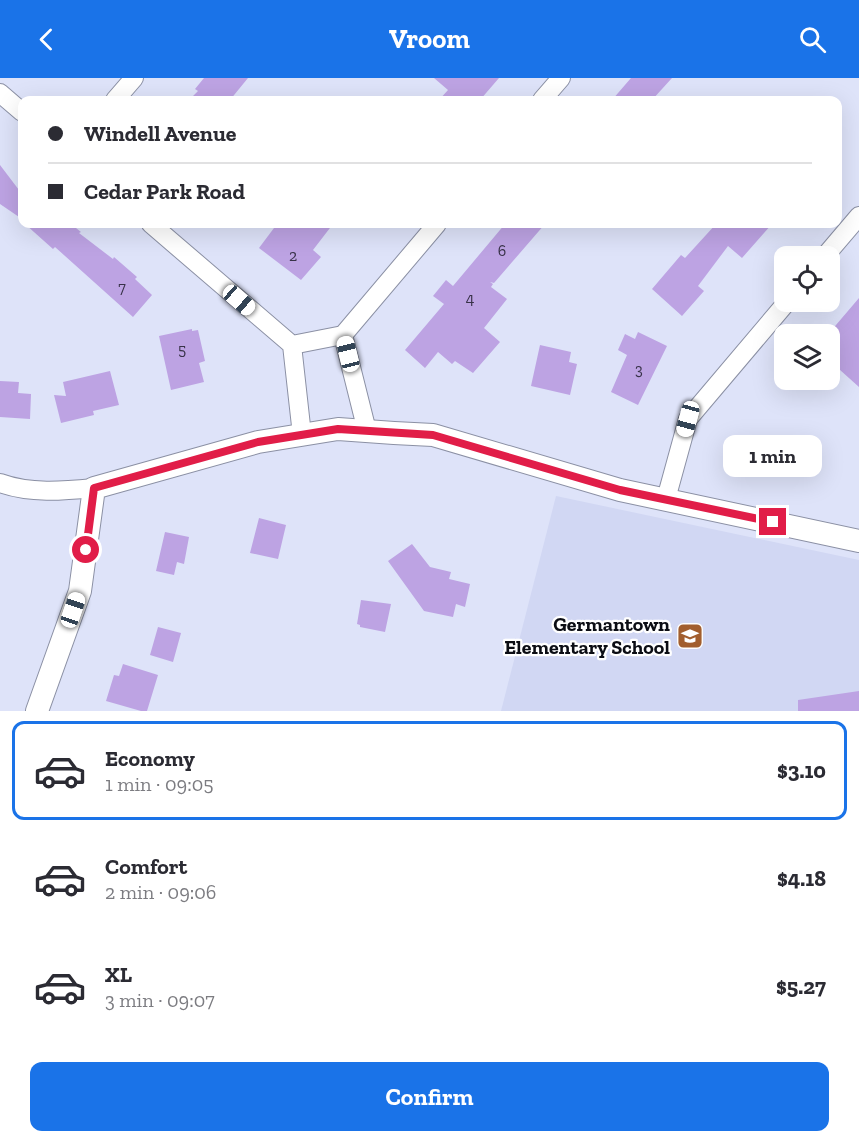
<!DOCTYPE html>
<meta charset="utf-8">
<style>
body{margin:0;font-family:"Zilla Slab",serif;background:#f2f2f3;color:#2b2b33;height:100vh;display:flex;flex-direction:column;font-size:22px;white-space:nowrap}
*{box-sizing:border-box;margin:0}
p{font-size:20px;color:#7c7c81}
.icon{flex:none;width:33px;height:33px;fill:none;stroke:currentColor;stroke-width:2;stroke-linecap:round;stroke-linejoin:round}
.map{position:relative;height:633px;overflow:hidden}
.drawer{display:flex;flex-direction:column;background:#fff;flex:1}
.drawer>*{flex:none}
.top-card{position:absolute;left:18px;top:18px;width:824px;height:132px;border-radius:12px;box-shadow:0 6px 24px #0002;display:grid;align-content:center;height:132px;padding:0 30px;background:#fff}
.controls{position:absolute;left:774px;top:168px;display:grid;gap:12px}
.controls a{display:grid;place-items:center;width:66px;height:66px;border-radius:12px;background:#fff;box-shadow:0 6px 24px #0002;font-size:30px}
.end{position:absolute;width:27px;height:27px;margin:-14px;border:8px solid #e11d48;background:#fff;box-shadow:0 0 0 3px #fff}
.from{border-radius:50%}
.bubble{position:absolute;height:42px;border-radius:12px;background:#fff;box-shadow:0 6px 24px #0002;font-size:20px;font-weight:800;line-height:42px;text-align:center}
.car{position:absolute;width:18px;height:36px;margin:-18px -9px;border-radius:8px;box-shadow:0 0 4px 2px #0007;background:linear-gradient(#fff 24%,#345 0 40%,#fff 0 76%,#345 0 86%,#fff 0)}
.top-card b{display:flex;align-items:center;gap:21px;height:57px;font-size:22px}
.top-card b+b{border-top:2px solid #e1e1e2}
.top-card i{width:15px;height:15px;background:#2b2b33}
ul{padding:10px 0 0;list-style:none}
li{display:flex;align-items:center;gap:18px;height:99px;margin:0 12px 9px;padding:0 18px;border:3px solid transparent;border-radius:12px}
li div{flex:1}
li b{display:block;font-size:22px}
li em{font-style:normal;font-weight:800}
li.current{border-color:#1a73e8}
li>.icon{width:54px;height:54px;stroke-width:1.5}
.button{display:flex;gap:12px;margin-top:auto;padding:12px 30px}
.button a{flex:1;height:69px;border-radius:12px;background:#1a73e8;color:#fff;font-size:24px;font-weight:800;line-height:69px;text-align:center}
header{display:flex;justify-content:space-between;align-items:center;height:78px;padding:0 30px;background:#1a73e8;color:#fff;font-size:27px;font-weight:800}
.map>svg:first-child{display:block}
</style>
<header><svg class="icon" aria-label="back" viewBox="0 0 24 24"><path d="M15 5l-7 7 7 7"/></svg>Vroom<svg class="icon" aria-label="search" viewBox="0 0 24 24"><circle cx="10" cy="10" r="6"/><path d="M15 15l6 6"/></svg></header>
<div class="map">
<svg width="859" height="633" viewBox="0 0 859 633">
<rect width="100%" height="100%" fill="#dee3f9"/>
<path fill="#d1d7f3" d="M 556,418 L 859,482 L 859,633 L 501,633 Z"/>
<path fill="#bda3e3" d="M 204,0 L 248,0 L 230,22 L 189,22 L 198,13 L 195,11 Z
M 434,0 L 499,0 L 480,22 L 439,22 L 448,12 Z
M 631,0 L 672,0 L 652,22 L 612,22 Z
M 0,87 L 22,116 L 22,141 L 0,126 Z
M 25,146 L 71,146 L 81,154 L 79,155 L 113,181 L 114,179 L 137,199 L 135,201 L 152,217 L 133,239 L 55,169 L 53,171 Z
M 277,146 L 333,146 L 313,172 L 321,179 L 301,202 L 259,170 Z
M 505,146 L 545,146 L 494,205 L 490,204 L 493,206 L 491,209 L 507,221 L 484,250 L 500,264 L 473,295 L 455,283 L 452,286 L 438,274 L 425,290 L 405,272 L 444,226 L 433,218 L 446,202 L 453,208 Z
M 716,146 L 772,146 L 742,180 L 728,168 L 698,208 L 704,213 L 682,238 L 652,211 L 681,177 L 685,180 Z
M 859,220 L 859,309 L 830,283 L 830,254 Z
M 192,251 L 192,253 L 198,252 L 205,283 L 199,285 L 204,304 L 171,312 L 159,258 Z
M 638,254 L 667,268 L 638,327 L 611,314 L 627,277 L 618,272 L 625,256 L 635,261 Z
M 540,267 L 571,274 L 569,284 L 577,286 L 570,317 L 531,308 Z
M 110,293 L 119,327 L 93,333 L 94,337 L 61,345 L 54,317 L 66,318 L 63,304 Z
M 0,303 L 19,304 L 18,315 L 31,316 L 30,341 L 0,339 Z
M 259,440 L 286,447 L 278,481 L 250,475 Z
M 165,454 L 189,459 L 184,486 L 177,484 L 174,497 L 156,493 Z
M 412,466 L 430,489 L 451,494 L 449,501 L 470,506 L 465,529 L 456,526 L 453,539 L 424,533 L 388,483 Z
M 361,522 L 391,526 L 385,554 L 360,549 L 360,547 L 357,546 Z
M 158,549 L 181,555 L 173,584 L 150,577 Z
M 123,586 L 158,597 L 147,633 L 141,633 L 106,623 L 114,597 L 119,598 Z
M 859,613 L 859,633 L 798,633 L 798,622 Z"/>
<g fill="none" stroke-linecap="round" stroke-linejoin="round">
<defs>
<path id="minor" d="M 0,15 L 22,34
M 115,22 L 134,0
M 542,22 L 561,0
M 151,146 L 292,267 L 302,357
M 825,178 L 859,138
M 343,257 L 437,146
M 343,257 L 367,353
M 292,267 L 343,257
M 0,405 C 30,416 63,413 94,410
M 666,421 L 688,341 L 787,224"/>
<path id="tertiary" d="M 37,633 L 80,513 L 94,410 L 258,364 L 338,351 L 394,355 L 433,357 L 620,412 L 859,463"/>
</defs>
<use href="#minor" stroke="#8b90a4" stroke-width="20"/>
<use href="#tertiary" stroke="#8b90a4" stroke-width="24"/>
<use href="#minor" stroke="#fff" stroke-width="18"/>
<use href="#tertiary" stroke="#fff" stroke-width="22"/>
</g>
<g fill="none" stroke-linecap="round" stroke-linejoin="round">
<path stroke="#e11d48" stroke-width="8" d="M 86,472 L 94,410 L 258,364 L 338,351 L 433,357 L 620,412 L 773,444"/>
</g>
<defs>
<symbol id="school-square" viewBox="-11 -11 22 22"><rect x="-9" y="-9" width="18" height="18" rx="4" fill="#a25e2e" stroke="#fff"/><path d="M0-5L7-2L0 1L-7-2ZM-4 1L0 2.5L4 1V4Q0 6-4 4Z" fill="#fff"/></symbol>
</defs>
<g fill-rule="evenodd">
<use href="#school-square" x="675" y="543" width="30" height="30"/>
</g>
<g text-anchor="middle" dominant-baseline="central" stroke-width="4.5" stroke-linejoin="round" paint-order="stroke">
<g font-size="16" fill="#383248">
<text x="502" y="172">6</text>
<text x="293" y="177">2</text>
<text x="122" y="209">7</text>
<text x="470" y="220">4</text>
<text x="182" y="271">5</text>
<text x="639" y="291">3</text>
</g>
<g font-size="20" font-weight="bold" fill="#0b0d14" stroke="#fff" text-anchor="end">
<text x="670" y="546">Germantown<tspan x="670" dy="23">Elementary School</tspan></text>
</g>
</g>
</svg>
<div class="controls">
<a><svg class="icon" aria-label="locate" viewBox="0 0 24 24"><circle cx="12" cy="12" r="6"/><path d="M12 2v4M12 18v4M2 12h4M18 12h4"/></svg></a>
<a><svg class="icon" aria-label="layers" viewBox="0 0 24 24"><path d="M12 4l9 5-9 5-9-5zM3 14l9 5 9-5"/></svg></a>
</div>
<i class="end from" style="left:86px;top:472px"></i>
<i class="end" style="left:773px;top:444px"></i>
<div class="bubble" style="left:723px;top:357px;width:99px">1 min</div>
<i class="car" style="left:239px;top:222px;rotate:131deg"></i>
<i class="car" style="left:348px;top:276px;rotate:346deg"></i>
<i class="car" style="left:688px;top:341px;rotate:195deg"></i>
<i class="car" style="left:73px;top:532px;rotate:19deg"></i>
<div class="top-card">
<b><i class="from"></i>Windell Avenue</b>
<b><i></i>Cedar Park Road</b>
</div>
</div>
<section class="drawer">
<ul>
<li class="current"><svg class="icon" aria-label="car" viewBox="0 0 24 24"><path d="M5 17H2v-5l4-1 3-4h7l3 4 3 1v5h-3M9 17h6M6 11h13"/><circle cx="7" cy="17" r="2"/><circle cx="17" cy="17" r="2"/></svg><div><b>Economy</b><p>1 min · 09:05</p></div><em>$3.10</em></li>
<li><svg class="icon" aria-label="car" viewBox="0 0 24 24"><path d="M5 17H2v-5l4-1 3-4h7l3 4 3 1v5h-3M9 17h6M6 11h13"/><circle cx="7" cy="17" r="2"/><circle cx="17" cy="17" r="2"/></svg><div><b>Comfort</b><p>2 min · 09:06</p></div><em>$4.18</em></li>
<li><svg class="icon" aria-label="car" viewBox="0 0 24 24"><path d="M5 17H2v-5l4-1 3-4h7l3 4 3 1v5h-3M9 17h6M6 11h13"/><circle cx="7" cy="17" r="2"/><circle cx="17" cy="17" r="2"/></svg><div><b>XL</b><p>3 min · 09:07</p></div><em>$5.27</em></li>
</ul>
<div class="button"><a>Confirm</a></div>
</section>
